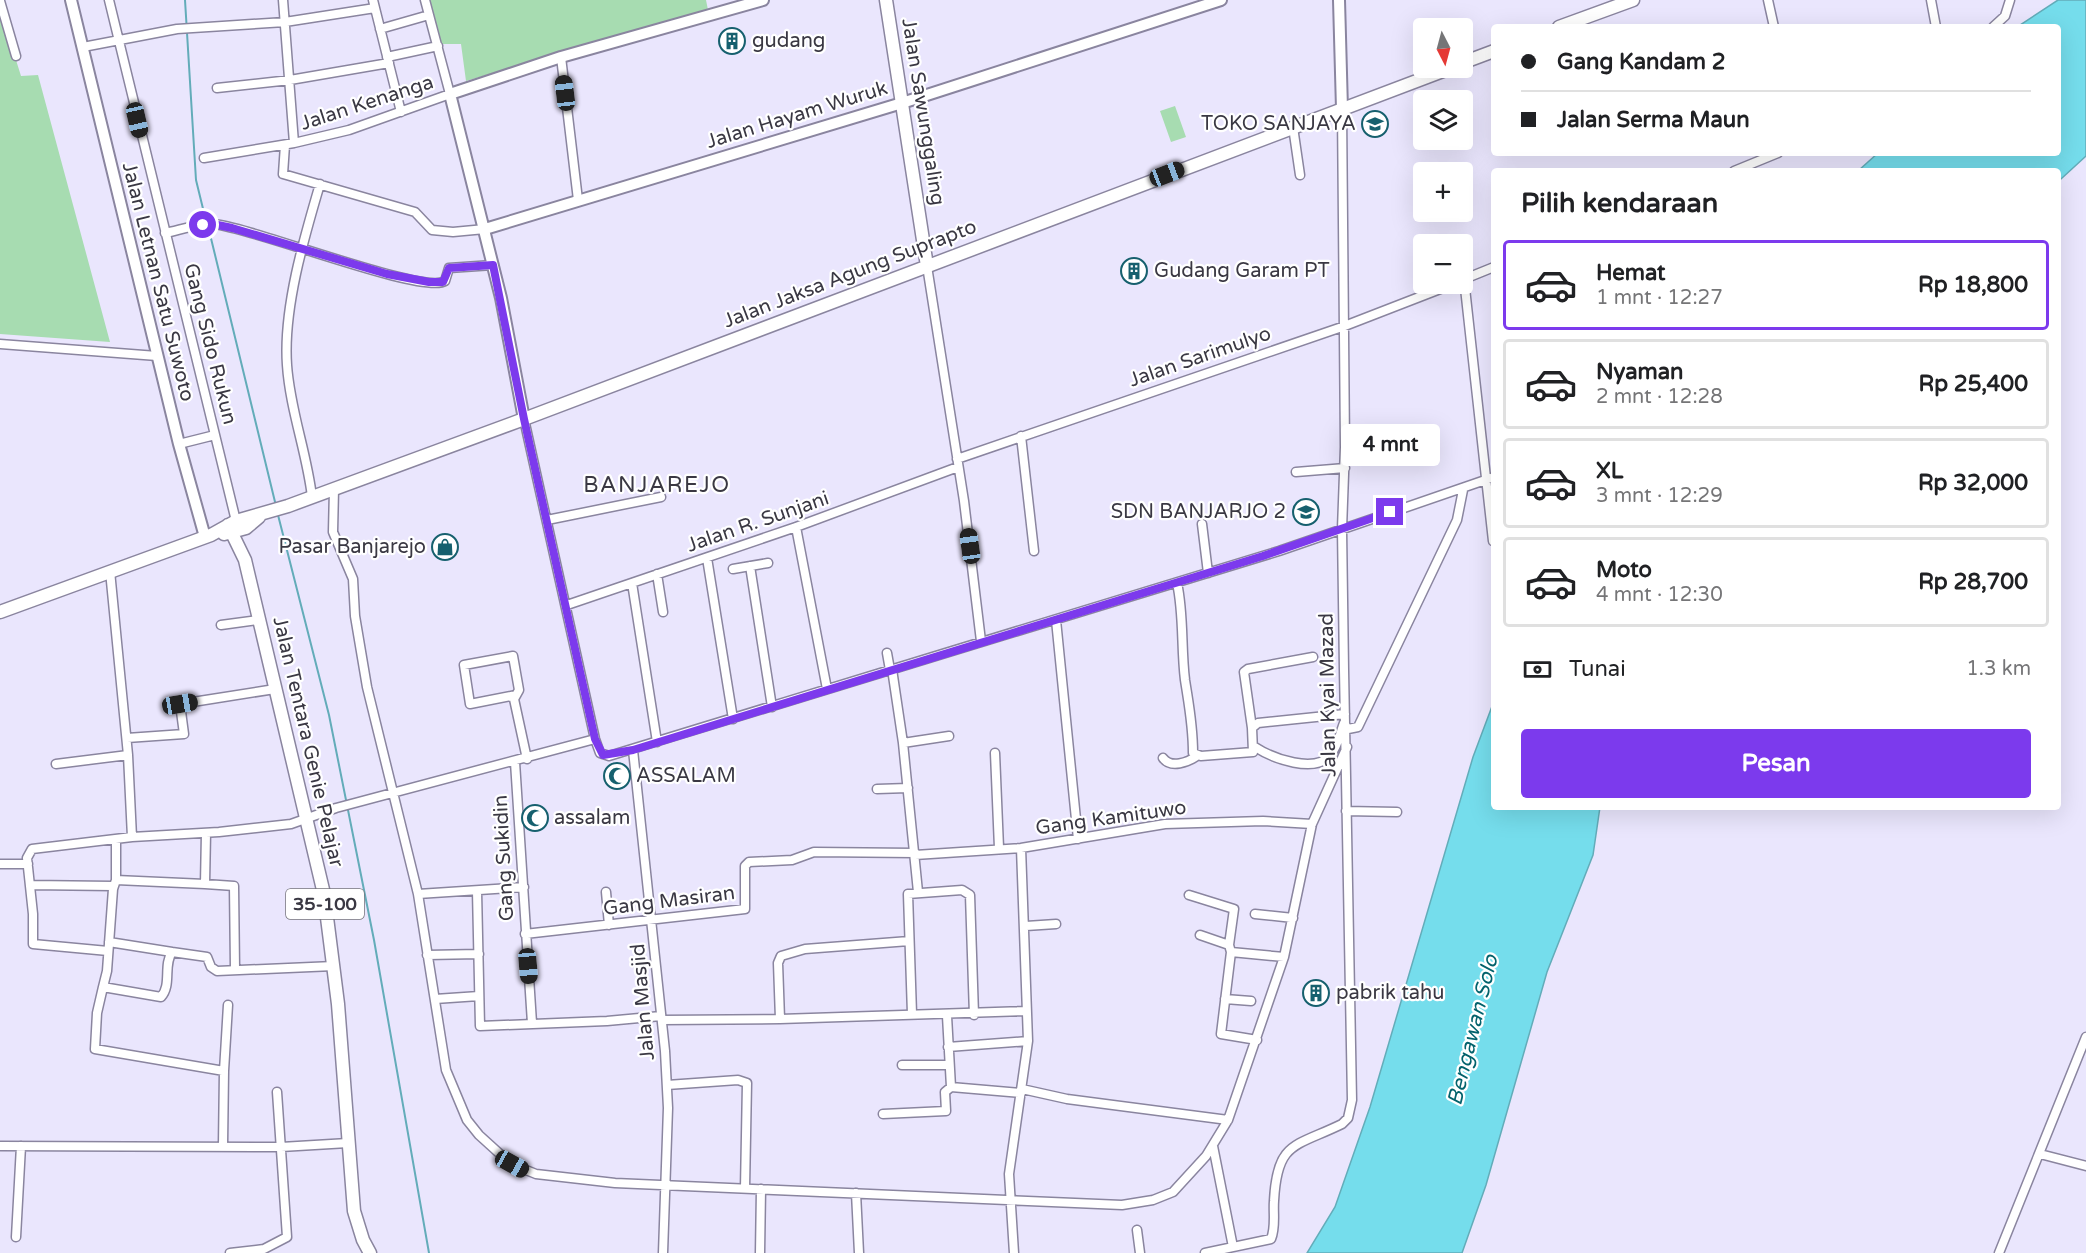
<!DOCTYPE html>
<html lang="id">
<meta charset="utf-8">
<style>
body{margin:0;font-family:"Varela Round",sans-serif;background:#f6f6f6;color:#202124;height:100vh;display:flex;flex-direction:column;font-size:22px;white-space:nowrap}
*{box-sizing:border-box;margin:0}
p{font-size:20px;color:#757577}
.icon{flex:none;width:33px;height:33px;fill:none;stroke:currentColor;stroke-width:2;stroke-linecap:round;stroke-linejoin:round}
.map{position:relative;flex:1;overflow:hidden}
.panel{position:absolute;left:1491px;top:168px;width:570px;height:642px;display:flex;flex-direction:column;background:#fff;border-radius:6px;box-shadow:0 6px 24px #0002}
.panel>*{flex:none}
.top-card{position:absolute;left:1491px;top:24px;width:570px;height:132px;border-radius:6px;box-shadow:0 6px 24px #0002;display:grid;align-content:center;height:132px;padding:0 30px;background:#fff}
.needle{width:39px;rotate:174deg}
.tools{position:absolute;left:1413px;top:18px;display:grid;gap:12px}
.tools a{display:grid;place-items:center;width:60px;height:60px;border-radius:6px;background:#fff;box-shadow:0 6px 24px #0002;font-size:30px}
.end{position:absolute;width:27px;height:27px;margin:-14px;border:8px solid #7c3aed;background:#fff;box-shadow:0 0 0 3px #fff}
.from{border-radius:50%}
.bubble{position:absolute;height:42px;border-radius:6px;background:#fff;box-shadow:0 6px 24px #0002;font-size:20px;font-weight:800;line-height:42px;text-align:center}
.car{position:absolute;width:18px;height:36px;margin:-18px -9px;border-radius:8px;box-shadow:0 0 4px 2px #0007;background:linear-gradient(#222 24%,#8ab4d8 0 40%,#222 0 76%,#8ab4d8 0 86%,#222 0)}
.top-card b{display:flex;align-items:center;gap:21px;height:57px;font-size:22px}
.top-card b+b{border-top:2px solid #e0e0e0}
.top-card i{width:15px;height:15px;background:#202124}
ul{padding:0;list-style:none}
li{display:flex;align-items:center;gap:18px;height:90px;margin:0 12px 9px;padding:0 18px;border:3px solid #e0e0e0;border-radius:6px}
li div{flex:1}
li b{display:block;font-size:22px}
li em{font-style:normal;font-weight:800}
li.on{border-color:#7c3aed}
li>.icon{width:54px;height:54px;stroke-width:1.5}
h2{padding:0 30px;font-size:27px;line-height:72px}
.pay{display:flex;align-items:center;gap:15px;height:66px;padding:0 30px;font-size:22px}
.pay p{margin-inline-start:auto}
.cta{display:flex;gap:12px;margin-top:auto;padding:12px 30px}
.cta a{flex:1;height:69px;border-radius:6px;background:#7c3aed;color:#fff;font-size:24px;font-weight:800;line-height:69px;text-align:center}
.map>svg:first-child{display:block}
</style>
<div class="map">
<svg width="2086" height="1253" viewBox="0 0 2086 1253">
<rect width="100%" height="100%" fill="#eae6fd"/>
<path fill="#a7dcb1" d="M 428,0 L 706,0 L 708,10 L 466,81 L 461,44 L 440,44 Z
M 0,9 L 21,76 L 38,75 L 110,342 L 0,334 Z
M 1175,106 L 1186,137 L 1171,142 L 1160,111 Z"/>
<path fill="#75ddec" stroke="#63acb9" stroke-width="1.5" d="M 2058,0 L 2086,0 L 2086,156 L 2061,179 L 2058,181 L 2058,171 L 1858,171 L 1878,153 L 2058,153 L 2058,27 L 2017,27 Z
M 1494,701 L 1494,807 L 1600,807 L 1593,855 L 1547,972 L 1486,1185 L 1462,1253 L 1307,1253 L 1335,1207 L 1370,1107 L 1473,757 Z"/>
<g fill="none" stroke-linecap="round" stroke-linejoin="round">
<path stroke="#63acb9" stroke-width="2" d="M 185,0 L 196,180 L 206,221
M 208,226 L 276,506
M 278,515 L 329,715 L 374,940 L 429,1253"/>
<defs>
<path id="street" d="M 109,0 L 236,521
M 283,0 L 294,143
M 373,0 L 401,112
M 1768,0 L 1774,27
M 1931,0 L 1936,27
M 0,1 L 16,56
M 1993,27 L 2005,16 L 2010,0
M 380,29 L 429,15
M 83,47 L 177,29 L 285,22 L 375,8
M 387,57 L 438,46
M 561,57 L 578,200
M 217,88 L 290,80 L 389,63
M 1293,127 L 1300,175
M 285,145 L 283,174 L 415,212 L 432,230 L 453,232 L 485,229
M 204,158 L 294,143 L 349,130 L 450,94 L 425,0
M 1734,171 L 1778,153
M 165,233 C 180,230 199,223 214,224 C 254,228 423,295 445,281 L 449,268 L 493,265
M 927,266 L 964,501 L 981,641
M 1464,279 L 1493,541
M 1462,280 L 1494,267
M 0,344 L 157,356
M 524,419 L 595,739 L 600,753 L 609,756 L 1279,551 L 1494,477
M 1021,436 L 1034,551
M 179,444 L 215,435
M 957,459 L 1342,327 L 1453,284
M 1296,472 L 1345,468
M 334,489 L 333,532 L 353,579 L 355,616 L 367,687 L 418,894 L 446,1070 L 467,1120 L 479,1135 L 511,1164 L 536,1174 L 615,1183 L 1122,1205 L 1153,1200 L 1173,1192 L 1206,1156 L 1228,1120 L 1284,957 L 1312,824 L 1347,747
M 312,497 C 307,453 290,410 287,365 C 283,309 304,238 320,184
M 547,520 L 661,497
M 1202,524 L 1208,573
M 796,527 L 827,689
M 707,558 L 733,719
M 750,566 L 772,707
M 733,569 L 768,563
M 110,571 L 128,755 L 132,837
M 657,574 L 663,612
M 632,583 L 657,742
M 1177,583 C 1184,614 1181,648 1185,680 C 1189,706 1193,725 1193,753 L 1201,756 L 1253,752 L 1252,728 L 1258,723 L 1345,714
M 567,605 L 796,527 L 958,467
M 1056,620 L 1078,839
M 221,625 L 258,620
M 887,653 L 890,670
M 892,669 L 903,743 L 918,892
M 516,695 L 470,704 L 464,665 L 513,656 L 519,690 L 514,699 L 527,759
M 1346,726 L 1348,729 L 1358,727 L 1457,520 L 1463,490
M 1252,728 L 1244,672 L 1248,669 L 1313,657
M 127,738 L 184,734 L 180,704 L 275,689
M 903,743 L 949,736
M 1255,747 C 1272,758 1316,775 1331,754 C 1338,746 1340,733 1344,723
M 633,750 L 665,1051 L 668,1108 L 663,1253
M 995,753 L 999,848
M 1163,758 C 1171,769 1188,762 1197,756
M 515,762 L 532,1023
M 56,764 L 128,755
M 877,789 L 908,788
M 1346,811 L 1397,812
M 116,839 L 116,880 L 113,889 L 107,971 L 103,987 L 161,997 C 172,985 163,965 172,952 L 207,957 L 211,967 L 217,971 L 334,966
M 915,855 L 1021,848 L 1165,824 L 1263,821 L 1312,824
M 0,864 L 28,864
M 116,880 L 205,884 L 206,833
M 205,884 L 234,886 L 235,969
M 30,885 L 113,886
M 477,891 L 480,1026 L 607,1021 L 661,1016
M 606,892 L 609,925
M 418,894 L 524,887
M 1189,895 L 1234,909 L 1229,945
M 1255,914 L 1293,918
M 1026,926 L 1056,924
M 525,934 L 745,909 L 745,866 L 749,862 L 792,860 L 814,852 L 915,853
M 1200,935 L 1229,945 L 1231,952 L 1221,1034 L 1257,1040
M 109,942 L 172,952
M 108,951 L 33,944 L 33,914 L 27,858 L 32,849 L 132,837 L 219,832 L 291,824 L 336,808 L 595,739
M 1231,952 L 1284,957
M 427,955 L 479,954
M 103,987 L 97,1013 L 95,1049 L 224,1071 L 223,1145
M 435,999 L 479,996
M 1225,999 L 1251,1001
M 912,1014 L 908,894 L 962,890 L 970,895 L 974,1015
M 947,1016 L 951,1087
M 780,1019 L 1026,1011
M 662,1020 L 780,1019 L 778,963 L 781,956 L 805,949 L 909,941
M 948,1047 L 1028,1041
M 902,1065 L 949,1065
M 224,1071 L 228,1005
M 667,1085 L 738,1080 L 747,1083 L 745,1188
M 1022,1089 L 1067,1099 L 1228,1120
M 883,1114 L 946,1111 L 945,1092 L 951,1087 L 1021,1093
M 0,1146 L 281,1147 L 348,1143
M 1213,1146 L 1233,1247
M 2040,1154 L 2086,1166
M 856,1193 L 859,1253
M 1137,1230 L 1140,1253
M 16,1237 L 21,1146
M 230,1253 L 264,1249 L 287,1237 L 277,1092
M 760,1253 L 761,1189
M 1014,1253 L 1009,1174 L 1028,1041 L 1021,848
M 1205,1253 L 1271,1239 C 1276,1227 1273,1213 1274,1201 C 1277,1141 1295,1147 1342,1124 L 1348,1118 L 1352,1100 L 1344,670 L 1342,529 L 1345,447 L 1342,109
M 1999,1253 L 2086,1037"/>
<path id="secondary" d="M 71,0 L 179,444 L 205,537
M 1339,0 L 1342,109
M 485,229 L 902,103 L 1221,0
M 524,419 L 501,298 L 450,94 L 561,57 L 763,0"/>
<path id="primary" d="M 886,0 L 927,266
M 1559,27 L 1633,0
M 1462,63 L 1494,51
M 228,525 L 245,560 L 324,894 L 338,1004 L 354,1211 L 363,1240 L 370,1253
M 224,534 L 246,528 L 259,517
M 0,612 L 211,535 L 236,521 L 288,506 L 524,419 L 1451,68"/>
</defs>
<use href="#street" stroke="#8a859f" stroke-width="11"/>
<use href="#secondary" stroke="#8a859f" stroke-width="14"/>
<use href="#primary" stroke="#8a859f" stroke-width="15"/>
<use href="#street" stroke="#fff" stroke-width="8"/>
<use href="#secondary" stroke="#fff" stroke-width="10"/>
<use href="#primary" stroke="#fff" stroke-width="12"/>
</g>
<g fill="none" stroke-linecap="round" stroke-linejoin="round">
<path stroke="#7c3aed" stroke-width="8" d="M 203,225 L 213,224 L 232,228 L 387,274 L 429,282 L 443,282 L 449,268 L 493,265 L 524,419 L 595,739 L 603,755 L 633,750 L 1263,556 L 1390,512"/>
</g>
<defs>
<symbol id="building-ring" viewBox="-11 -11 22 22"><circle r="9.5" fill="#fff" stroke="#16606e" stroke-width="1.5"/><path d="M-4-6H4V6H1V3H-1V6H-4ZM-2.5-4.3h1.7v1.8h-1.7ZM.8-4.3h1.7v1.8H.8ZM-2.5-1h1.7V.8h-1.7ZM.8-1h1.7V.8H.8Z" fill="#16606e"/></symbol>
<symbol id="school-ring" viewBox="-11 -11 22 22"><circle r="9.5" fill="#fff" stroke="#16606e" stroke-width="1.5"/><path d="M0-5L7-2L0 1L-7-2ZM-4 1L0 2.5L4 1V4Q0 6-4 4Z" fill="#16606e"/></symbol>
<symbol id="shop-ring" viewBox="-11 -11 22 22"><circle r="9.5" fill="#fff" stroke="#16606e" stroke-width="1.5"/><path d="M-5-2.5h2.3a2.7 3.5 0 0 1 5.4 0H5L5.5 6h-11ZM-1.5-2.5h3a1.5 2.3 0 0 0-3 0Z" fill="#16606e"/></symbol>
<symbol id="mosque-ring" viewBox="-11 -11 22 22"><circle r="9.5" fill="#fff" stroke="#16606e" stroke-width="1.5"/><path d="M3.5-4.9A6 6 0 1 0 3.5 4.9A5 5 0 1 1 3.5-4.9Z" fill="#16606e"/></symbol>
</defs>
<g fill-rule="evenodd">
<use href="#building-ring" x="717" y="26" width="30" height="30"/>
<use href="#school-ring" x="1360" y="109" width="30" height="30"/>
<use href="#building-ring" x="1119" y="256" width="30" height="30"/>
<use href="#school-ring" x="1291" y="497" width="30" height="30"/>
<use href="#shop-ring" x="430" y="532" width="30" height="30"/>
<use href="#mosque-ring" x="602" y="761" width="30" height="30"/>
<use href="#mosque-ring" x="520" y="803" width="30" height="30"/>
<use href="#building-ring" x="1301" y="978" width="30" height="30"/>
</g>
<g text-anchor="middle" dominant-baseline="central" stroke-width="4.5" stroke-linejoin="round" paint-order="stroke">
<rect fill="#fff" stroke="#75747b" stroke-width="1.5" x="286" y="889" width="78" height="30" rx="4.5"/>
<g font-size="18" font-weight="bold" fill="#3a3843">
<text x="325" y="904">35-100</text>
</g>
<g font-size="20" fill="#3a3843" stroke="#fff" text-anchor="start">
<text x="752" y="41">gudang</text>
<text x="1356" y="124" text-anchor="end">TOKO SANJAYA</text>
<text x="1154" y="271">Gudang Garam PT</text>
<text x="1286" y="512" text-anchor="end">SDN BANJARJO 2</text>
<text x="426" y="547" text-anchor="end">Pasar Banjarejo</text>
<text x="636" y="776">ASSALAM</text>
<text x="554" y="818">assalam</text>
<text x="1336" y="993">pabrik tahu</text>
</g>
<g font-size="20" fill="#3a3843" stroke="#fff">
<text transform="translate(367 103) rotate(-18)">Jalan Kenanga</text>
<text transform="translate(923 112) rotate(81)">Jalan Sawunggaling</text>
<text transform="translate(797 115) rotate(-17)">Jalan Hayam Wuruk</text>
<text transform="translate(850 274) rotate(-21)">Jalan Jaksa Agung Suprapto</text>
<text transform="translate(158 282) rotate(76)">Jalan Letnan Satu Suwoto</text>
<text transform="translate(210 344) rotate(76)">Gang Sido Rukun</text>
<text transform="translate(1200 357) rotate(-19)">Jalan Sarimulyo</text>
<text transform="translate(758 522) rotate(-19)">Jalan R. Sunjani</text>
<text transform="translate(1328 695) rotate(-91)">Jalan Kyai Mazad</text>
<text transform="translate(308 742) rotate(77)">Jalan Tentara Genie Pelajar</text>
<text transform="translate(1111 818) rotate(-8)">Gang Kamituwo</text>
<text transform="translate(504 858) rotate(-93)">Gang Sukidin</text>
<text transform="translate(669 901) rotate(-7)">Gang Masiran</text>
<text transform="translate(643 1002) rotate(-95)">Jalan Masjid</text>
</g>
<g font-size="21" font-style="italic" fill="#02626c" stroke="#fff">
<text transform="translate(1473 1030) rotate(-76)">Bengawan Solo</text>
</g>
<g font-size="22" letter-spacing="1.5" fill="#3a3843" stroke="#fff">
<text x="657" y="485">BANJAREJO</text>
</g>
</g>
</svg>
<div class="tools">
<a><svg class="needle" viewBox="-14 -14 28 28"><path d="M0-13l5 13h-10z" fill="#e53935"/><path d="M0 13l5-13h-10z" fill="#757577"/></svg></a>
<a><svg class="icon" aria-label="layers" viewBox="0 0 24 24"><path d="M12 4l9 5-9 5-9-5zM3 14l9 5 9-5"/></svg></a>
<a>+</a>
<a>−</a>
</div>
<i class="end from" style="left:203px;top:225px"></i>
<i class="end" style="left:1390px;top:512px"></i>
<div class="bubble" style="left:1341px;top:424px;width:99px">4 mnt</div>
<i class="car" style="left:565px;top:93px;rotate:353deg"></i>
<i class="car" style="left:137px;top:120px;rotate:167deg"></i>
<i class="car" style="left:1167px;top:174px;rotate:69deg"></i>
<i class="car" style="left:970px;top:546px;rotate:352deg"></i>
<i class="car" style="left:180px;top:704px;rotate:81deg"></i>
<i class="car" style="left:528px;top:966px;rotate:175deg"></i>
<i class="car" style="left:512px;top:1164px;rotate:119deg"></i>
<div class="top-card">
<b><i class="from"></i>Gang Kandam 2</b>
<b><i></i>Jalan Serma Maun</b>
</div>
<section class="panel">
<h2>Pilih kendaraan</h2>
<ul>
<li class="on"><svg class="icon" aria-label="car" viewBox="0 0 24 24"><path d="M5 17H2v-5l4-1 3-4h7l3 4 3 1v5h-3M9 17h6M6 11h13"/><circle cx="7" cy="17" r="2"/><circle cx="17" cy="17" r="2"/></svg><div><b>Hemat</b><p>1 mnt · 12:27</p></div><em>Rp 18,800</em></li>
<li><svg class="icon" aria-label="car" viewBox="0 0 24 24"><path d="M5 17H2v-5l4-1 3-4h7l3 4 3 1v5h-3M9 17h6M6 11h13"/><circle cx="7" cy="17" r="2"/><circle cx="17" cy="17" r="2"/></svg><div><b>Nyaman</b><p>2 mnt · 12:28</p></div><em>Rp 25,400</em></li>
<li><svg class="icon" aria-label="car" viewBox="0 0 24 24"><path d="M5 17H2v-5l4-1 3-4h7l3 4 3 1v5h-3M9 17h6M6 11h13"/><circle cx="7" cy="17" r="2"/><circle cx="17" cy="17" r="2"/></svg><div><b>XL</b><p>3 mnt · 12:29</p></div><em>Rp 32,000</em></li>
<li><svg class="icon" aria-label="car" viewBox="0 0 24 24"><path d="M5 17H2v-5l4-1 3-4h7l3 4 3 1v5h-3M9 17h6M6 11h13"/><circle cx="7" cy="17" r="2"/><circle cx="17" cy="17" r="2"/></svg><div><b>Moto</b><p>4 mnt · 12:30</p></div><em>Rp 28,700</em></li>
</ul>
<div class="pay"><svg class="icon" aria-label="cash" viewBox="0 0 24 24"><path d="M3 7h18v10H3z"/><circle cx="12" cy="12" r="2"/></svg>Tunai<p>1.3 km</p></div>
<div class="cta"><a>Pesan</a></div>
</section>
</div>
